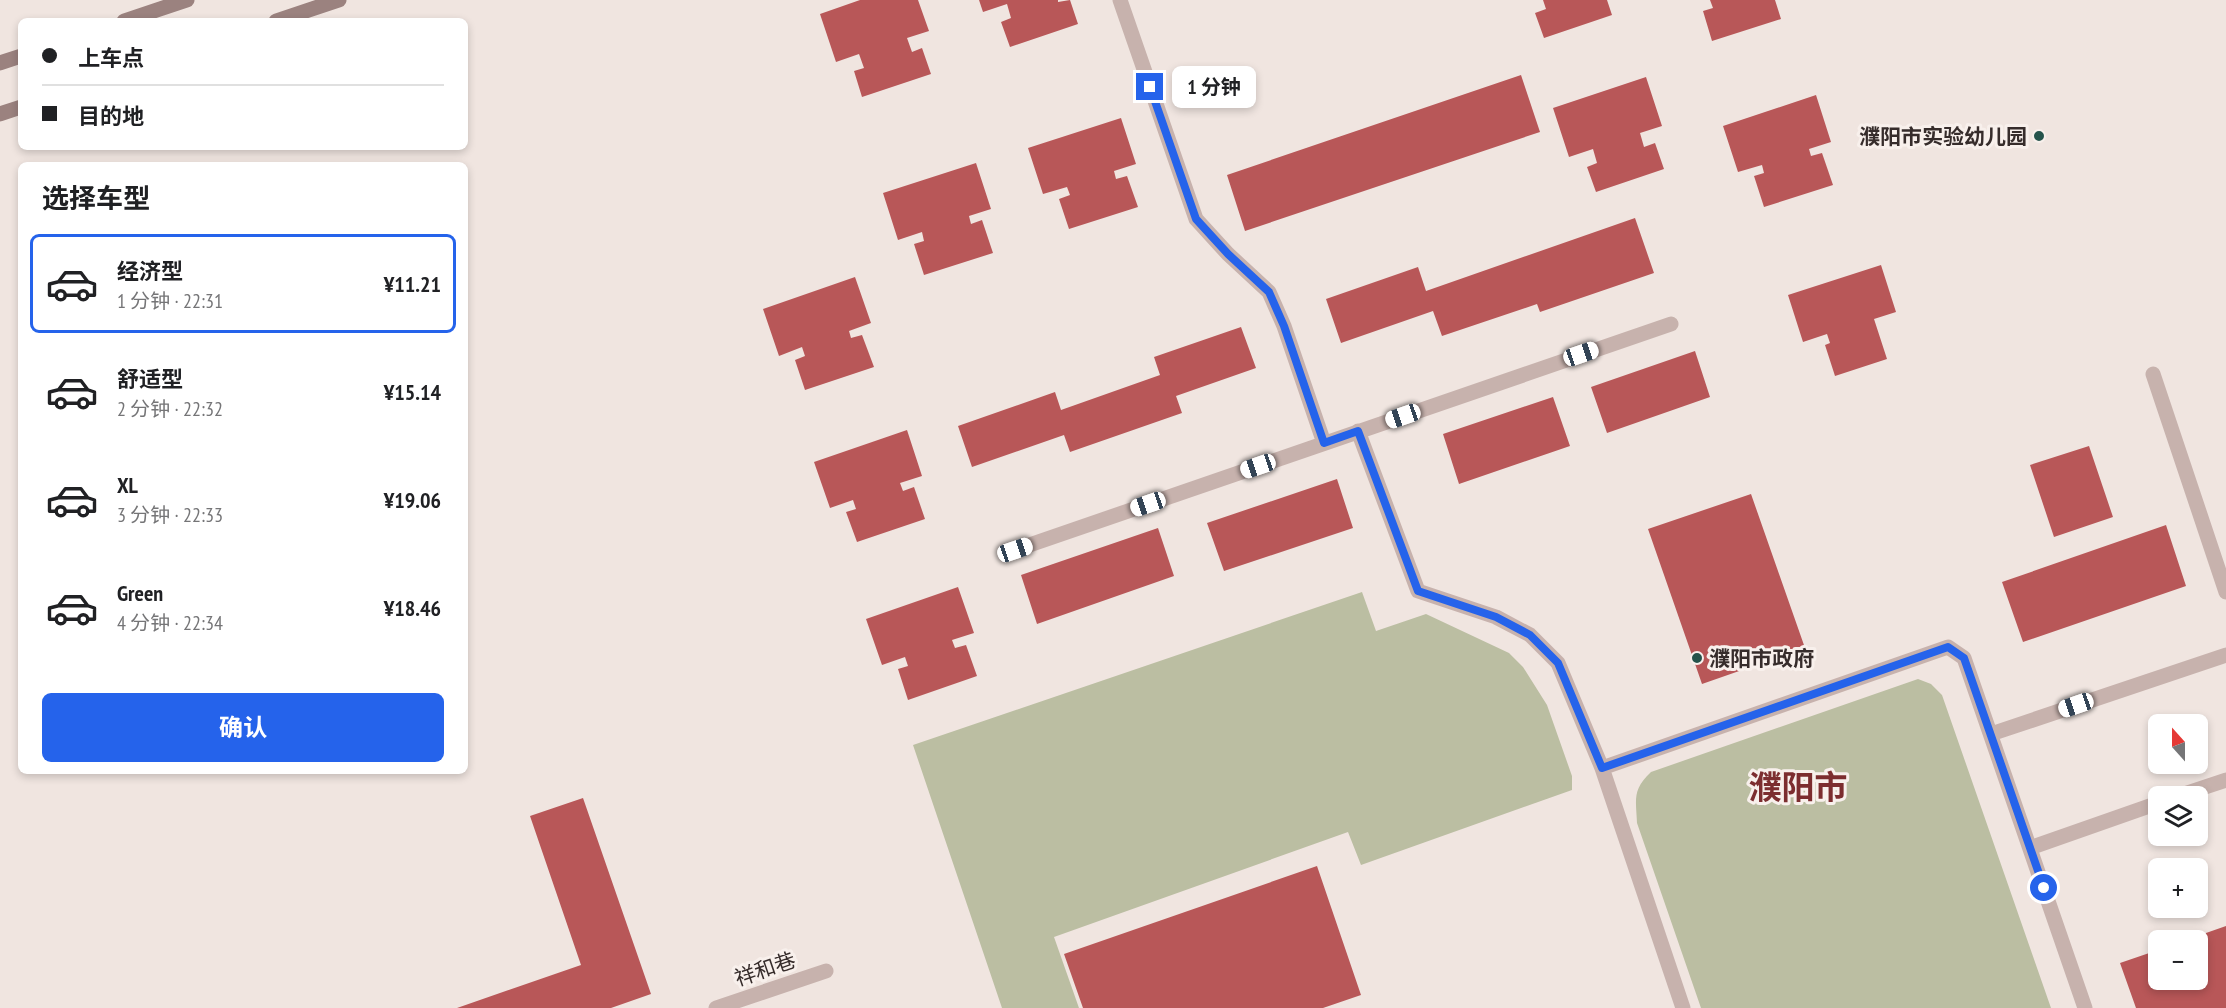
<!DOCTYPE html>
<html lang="zh">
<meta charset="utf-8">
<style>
body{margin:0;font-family:"PT Sans Narrow","Noto Sans SC",sans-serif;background:#f6f6f6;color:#202124;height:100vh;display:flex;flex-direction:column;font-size:22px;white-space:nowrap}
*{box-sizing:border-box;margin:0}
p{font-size:20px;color:#757577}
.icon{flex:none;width:33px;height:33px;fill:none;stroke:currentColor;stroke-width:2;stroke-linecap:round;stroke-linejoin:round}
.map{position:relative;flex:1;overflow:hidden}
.details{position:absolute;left:18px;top:162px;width:450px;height:612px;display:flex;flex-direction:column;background:#fff;border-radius:9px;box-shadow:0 3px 9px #0003}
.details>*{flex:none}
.top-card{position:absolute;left:18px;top:18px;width:450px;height:132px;border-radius:9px;box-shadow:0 3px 9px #0003;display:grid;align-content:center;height:132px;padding:0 24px;background:#fff}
.needle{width:39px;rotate:339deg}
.controls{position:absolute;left:2148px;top:714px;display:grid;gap:12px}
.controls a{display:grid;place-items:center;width:60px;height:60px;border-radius:9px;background:#fff;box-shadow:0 3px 9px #0003;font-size:30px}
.end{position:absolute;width:27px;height:27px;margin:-14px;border:8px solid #2563eb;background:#fff;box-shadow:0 0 0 3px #fff}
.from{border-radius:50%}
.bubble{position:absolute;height:42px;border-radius:9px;background:#fff;box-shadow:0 3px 9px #0003;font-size:20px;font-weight:700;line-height:42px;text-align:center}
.car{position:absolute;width:18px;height:36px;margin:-18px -9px;border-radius:8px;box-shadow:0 0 4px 2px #0007;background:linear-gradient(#fff 24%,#345 0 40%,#fff 0 76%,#345 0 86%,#fff 0)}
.top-card b{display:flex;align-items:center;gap:21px;height:57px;font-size:22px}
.top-card b+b{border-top:2px solid #e0e0e0}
.top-card i{width:15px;height:15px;background:#202124}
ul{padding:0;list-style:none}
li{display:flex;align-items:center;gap:18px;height:99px;margin:0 12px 9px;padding:0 12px;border:3px solid transparent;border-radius:9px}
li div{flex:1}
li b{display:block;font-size:22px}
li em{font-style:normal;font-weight:700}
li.selected{border-color:#2563eb}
li>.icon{width:54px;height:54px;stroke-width:1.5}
h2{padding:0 24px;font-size:27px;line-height:72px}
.action{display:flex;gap:12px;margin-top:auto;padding:12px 24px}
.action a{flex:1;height:69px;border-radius:9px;background:#2563eb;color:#fff;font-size:24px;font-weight:700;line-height:69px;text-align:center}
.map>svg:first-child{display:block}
</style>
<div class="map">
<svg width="2226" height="1008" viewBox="0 0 2226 1008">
<rect width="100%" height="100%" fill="#f0e5e0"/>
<path fill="#bbbea2" d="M 1362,592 L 1376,631 L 1426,614 L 1509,653 L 1523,667 L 1547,705 L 1572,776 L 1572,790 L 1361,865 L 1348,832 L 1054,937 L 1079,1008 L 1002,1008 L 913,745 Z
M 1918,679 L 1931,684 L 1942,695 L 2051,1008 L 1701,1008 L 1637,823 C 1636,799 1632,790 1651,772 Z"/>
<path fill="#b85758" d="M 860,0 L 918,0 L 929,31 L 907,38 L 912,52 L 922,48 L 931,74 L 862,97 L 854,71 L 864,68 L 859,54 L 836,62 L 820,14 Z
M 979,0 L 1058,0 L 1058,2 L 1070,0 L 1078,24 L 1010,47 L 1001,22 L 1011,18 L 1007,4 L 983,12 Z
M 1543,0 L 1607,0 L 1612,15 L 1544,38 L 1535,13 L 1546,9 Z
M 1710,0 L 1775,0 L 1781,19 L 1712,41 L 1703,11 L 1713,8 Z
M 1521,75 L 1540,132 L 1245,231 L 1227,175 Z
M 1646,77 L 1662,126 L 1640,133 L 1644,147 L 1655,143 L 1664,169 L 1596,192 L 1587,167 L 1597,163 L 1593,149 L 1569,157 L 1553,108 Z
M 1816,95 L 1831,142 L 1809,149 L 1811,156 L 1822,153 L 1833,185 L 1764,207 L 1754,176 L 1764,173 L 1762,165 L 1738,172 L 1723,126 Z
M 1121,118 L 1136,164 L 1114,171 L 1116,179 L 1127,176 L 1138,207 L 1069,229 L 1059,199 L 1070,195 L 1067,187 L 1043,194 L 1028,148 Z
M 976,163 L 991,209 L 969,216 L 971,224 L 982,220 L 993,253 L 924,275 L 914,244 L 924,241 L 922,232 L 898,240 L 883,193 Z
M 1635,218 L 1654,273 L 1540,312 L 1537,304 L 1442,336 L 1433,311 L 1341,343 L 1326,299 L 1418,267 L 1426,291 Z
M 1881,265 L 1896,312 L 1874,319 L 1887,359 L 1835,376 L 1825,345 L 1830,343 L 1827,334 L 1803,342 L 1788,295 Z
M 855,277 L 871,323 L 849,331 L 851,338 L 862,335 L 874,367 L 805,390 L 795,360 L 805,356 L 802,347 L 779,356 L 763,309 Z
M 1241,327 L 1256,368 L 1176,396 L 1182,413 L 1070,452 L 1064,435 L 972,467 L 958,426 L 1055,392 L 1061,410 L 1160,375 L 1154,357 Z
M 1695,351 L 1710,397 L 1607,433 L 1591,387 Z
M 1553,397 L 1570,446 L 1459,484 L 1443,434 Z
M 907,430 L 922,476 L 900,483 L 903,491 L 914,487 L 925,519 L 857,542 L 846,512 L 856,509 L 853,500 L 830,508 L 814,462 Z
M 2089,446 L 2113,517 L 2054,537 L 2030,465 Z
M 1337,479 L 1353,528 L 1224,571 L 1207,523 Z
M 1751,494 L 1805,648 L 1702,684 L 1648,529 Z
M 2166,525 L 2186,586 L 2023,642 L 2002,582 Z
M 1158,528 L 1174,576 L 1037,624 L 1021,575 Z
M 958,587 L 974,633 L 952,640 L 955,648 L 966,645 L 977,676 L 908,700 L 898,669 L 908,666 L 905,657 L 882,665 L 866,619 Z
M 583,798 L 651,994 L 611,1008 L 457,1008 L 581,965 L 530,816 Z
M 1317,866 L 1361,995 L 1323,1008 L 1083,1008 L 1064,954 Z
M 2226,926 L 2226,1008 L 2136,1008 L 2120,963 L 2158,950 L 2158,980 L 2198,980 L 2198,940 L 2186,940 Z"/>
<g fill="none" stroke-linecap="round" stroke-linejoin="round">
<path stroke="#c7b2ad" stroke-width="15" d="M 1120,0 L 1196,219 L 1228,254 L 1269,292 L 1284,326 L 1324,443
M 2153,374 L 2226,592
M 1358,431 L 1418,591 L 1496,617 L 1530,635 L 1558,663 L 1602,768 L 1683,1008
M 1015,550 L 1671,324
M 1991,734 L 2226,655
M 1602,768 L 1948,647 L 1964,658 L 2085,1008
M 2178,796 L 2226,780
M 2030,848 L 2158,803
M 716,1008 L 826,971"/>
<path stroke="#9b827f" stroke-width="15" d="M 124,21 L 187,0
M 276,21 L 339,0
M 0,63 L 21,56
M 0,114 L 21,107"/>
</g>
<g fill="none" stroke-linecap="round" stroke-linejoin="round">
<path stroke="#2563eb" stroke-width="8" d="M 1150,87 L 1196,219 L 1228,254 L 1269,292 L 1284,326 L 1324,443 L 1358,431 L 1418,591 L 1496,617 L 1530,635 L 1558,663 L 1602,768 L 1948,647 L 1964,658 L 2044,888"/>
</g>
<g fill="#25534b" stroke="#f8f0ec" stroke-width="2">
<circle cx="2039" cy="136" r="6"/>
<circle cx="1697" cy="658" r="6"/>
</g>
<g text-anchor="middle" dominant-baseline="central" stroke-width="6" stroke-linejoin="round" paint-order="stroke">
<g font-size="21" font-weight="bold" fill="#362c2b" stroke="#f8f0ec" text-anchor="end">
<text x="2027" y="136">濮阳市实验幼儿园</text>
<text x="1709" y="658" text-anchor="start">濮阳市政府</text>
</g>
<g font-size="21" fill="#362c2b" stroke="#f8f0ec">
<text transform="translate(765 969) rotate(-19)">祥和巷</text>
</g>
<g font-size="33" font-weight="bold" fill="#7c2d2f" stroke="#f8f0ec">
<text x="1798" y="786">濮阳市</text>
</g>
</g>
</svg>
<div class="controls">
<a><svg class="needle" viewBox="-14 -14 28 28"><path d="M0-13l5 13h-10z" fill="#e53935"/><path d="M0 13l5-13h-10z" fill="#757577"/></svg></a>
<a><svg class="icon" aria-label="layers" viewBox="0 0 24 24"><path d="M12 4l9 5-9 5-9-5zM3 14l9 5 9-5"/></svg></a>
<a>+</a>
<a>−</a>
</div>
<i class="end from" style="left:2044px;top:888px"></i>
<i class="end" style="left:1150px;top:87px"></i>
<div class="bubble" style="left:1172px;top:66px;width:84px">1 分钟</div>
<i class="car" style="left:1581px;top:354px;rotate:71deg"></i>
<i class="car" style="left:1403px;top:416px;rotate:251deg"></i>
<i class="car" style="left:1258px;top:466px;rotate:251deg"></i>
<i class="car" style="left:1148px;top:504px;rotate:251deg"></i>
<i class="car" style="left:1015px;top:550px;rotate:71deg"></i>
<i class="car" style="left:2076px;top:705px;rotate:251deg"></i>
<div class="top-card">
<b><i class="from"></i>上车点</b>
<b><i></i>目的地</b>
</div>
<section class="details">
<h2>选择车型</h2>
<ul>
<li class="selected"><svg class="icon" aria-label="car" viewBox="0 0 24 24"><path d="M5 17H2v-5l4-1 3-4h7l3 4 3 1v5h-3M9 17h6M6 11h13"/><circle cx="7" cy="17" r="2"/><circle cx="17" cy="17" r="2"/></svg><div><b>经济型</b><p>1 分钟 · 22:31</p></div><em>¥11.21</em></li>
<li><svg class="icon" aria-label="car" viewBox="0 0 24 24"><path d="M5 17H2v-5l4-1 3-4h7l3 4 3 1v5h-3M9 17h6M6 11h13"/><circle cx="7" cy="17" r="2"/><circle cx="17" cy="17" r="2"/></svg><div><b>舒适型</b><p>2 分钟 · 22:32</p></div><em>¥15.14</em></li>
<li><svg class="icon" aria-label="car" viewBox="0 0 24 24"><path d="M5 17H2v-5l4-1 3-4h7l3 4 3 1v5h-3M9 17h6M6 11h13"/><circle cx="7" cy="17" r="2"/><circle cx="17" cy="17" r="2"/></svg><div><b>XL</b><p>3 分钟 · 22:33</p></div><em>¥19.06</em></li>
<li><svg class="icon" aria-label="car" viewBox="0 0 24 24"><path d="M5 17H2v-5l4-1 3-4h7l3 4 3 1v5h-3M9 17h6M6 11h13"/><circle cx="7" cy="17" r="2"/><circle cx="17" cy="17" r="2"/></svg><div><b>Green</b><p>4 分钟 · 22:34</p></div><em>¥18.46</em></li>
</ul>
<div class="action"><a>确认</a></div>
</section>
</div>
